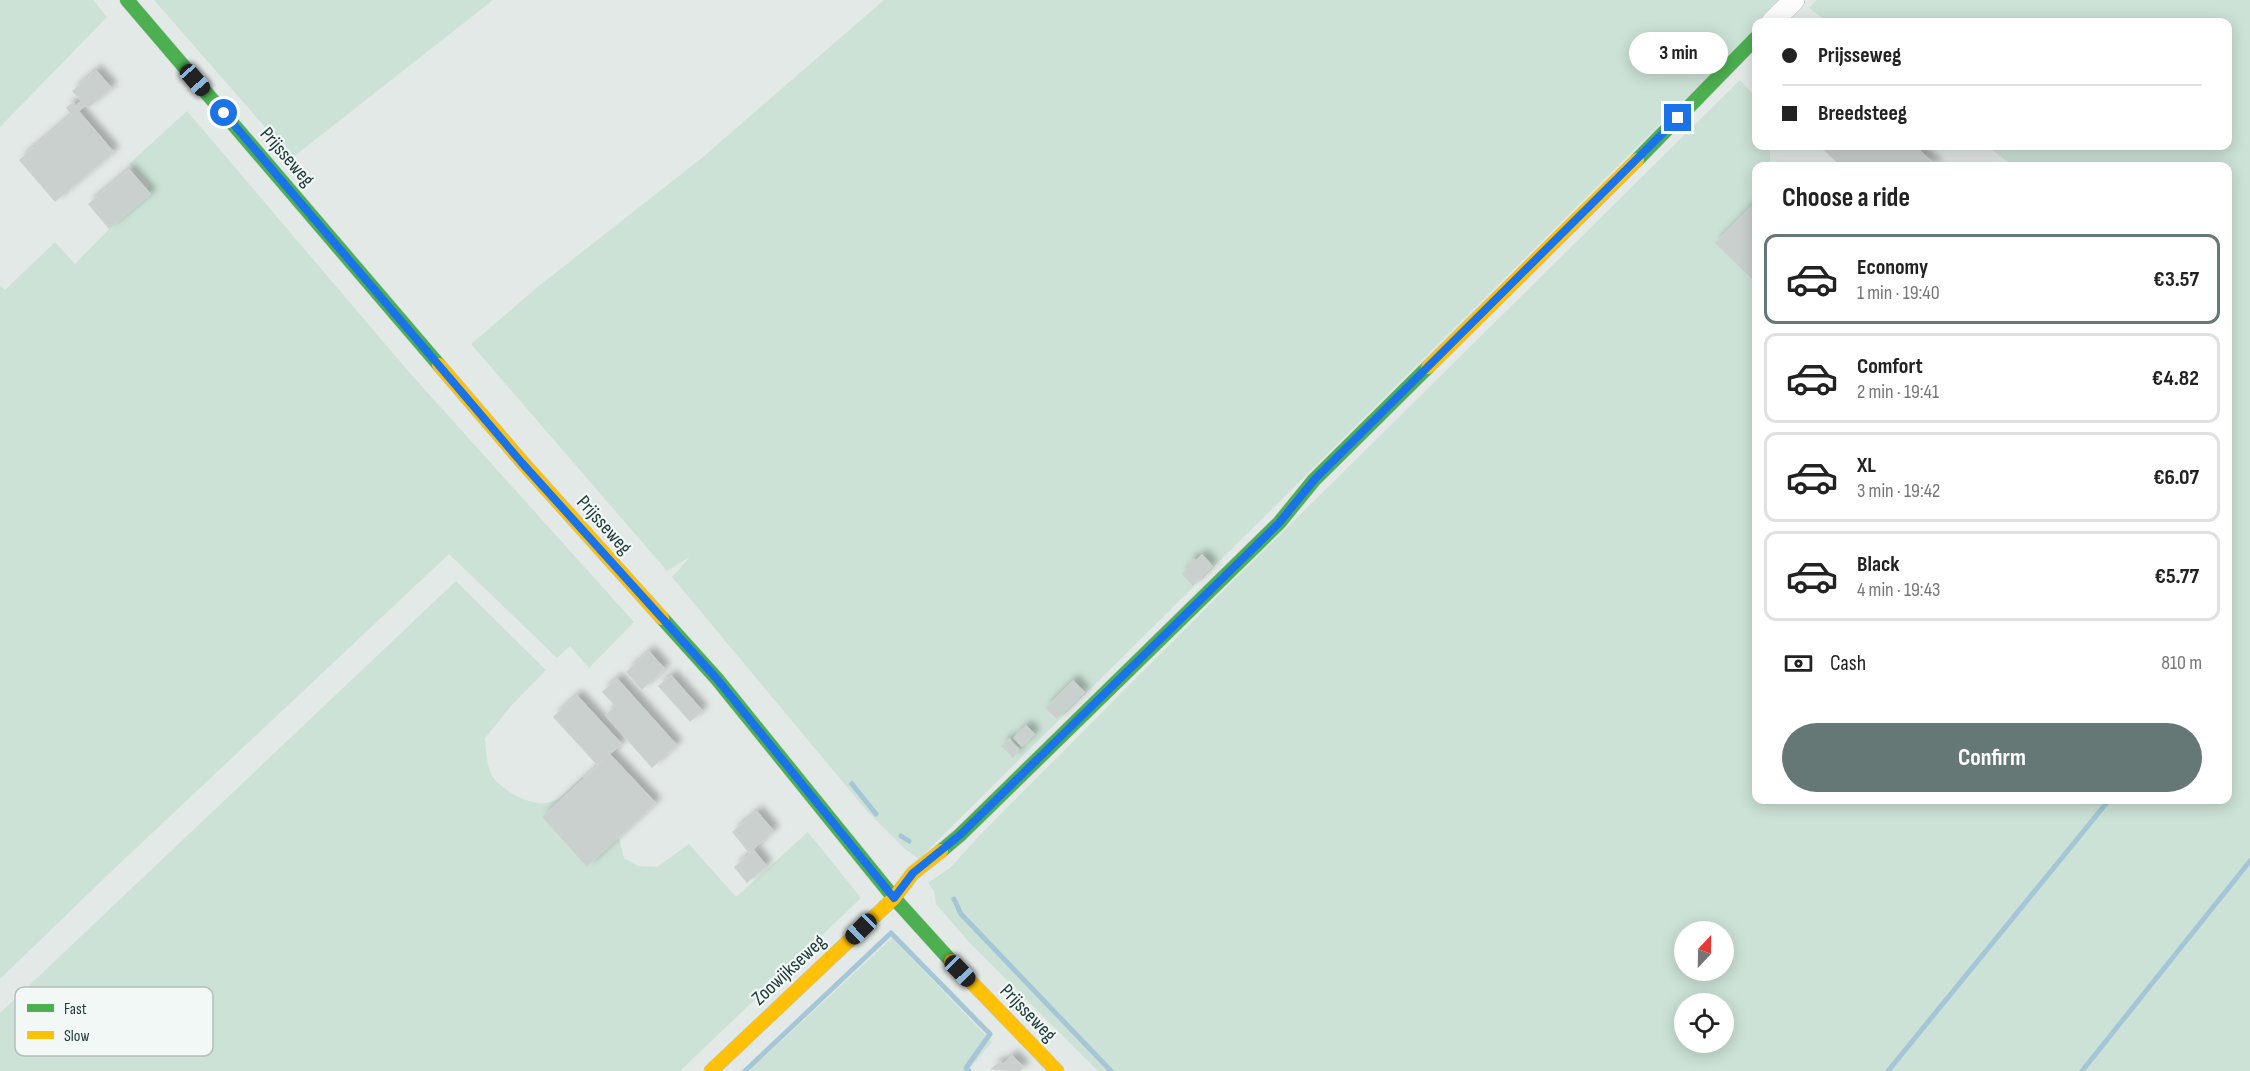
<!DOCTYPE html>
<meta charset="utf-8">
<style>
body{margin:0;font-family:"Sofia Sans Condensed",sans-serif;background:#f2f2f2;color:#222;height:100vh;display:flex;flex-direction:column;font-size:22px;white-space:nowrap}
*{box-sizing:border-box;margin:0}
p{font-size:20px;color:#767676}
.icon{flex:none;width:33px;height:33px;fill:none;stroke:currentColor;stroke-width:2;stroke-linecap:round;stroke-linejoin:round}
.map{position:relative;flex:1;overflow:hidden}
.side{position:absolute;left:1752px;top:162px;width:480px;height:642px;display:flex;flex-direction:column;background:#fff;border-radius:12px;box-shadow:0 3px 15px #0003}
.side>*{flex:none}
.guide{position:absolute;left:1752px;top:18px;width:480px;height:132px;border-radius:12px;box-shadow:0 3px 15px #0003;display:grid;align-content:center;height:132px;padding:0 30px;background:#fff}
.needle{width:39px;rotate:22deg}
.fabs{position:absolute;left:1674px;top:921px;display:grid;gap:12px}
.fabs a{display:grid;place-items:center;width:60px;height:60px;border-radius:50%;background:#fff;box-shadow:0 3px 15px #0003;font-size:30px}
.end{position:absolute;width:27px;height:27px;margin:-14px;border:8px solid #1a73e8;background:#fff;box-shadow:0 0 0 3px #fff}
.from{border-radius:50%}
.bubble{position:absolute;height:42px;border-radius:21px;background:#fff;box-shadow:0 3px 15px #0003;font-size:20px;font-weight:700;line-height:42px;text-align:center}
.car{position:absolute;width:18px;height:36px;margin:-18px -9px;border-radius:8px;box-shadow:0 0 4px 2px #0007;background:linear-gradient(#222 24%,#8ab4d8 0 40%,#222 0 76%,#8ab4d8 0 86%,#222 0)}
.guide b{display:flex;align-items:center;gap:21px;height:57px;font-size:22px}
.guide b+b{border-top:2px solid #e0e0e0}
.guide i{width:15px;height:15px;background:#222}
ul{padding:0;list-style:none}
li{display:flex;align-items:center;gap:18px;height:90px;margin:0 12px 9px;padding:0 18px;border:3px solid #e0e0e0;border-radius:12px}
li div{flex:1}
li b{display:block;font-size:22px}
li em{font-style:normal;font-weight:700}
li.selected{border-color:#657876}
li>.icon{width:54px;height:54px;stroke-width:1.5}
h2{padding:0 30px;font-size:27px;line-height:72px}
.pay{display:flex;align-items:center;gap:15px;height:66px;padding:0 30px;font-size:22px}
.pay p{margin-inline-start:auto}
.action{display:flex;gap:12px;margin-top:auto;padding:12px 30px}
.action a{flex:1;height:69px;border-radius:36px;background:#657876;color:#fff;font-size:24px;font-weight:700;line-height:69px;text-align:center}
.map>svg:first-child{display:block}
</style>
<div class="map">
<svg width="2250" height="1071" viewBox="0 0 2250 1071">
<defs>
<filter id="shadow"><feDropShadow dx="5.5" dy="-5.5" stdDeviation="3" flood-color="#0004"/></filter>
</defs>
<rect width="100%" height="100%" fill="#e3e9e7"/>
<path fill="#cce2d6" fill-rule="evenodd" d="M 0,0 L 93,0 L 107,17 L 0,127 Z
M 154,0 L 493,0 L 292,158 Z
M 884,0 L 1783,0 L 1762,22 L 1756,22 L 1756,29 L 919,859 L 905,849 L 867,811 L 672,577 L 690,557 L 667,571 L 471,344 L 540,285 L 703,157 Z
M 1817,0 L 2250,0 L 2250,1071 L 1098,1071 L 968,941 L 936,904 L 934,891 L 928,883 L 951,867 L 979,836 L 1236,578 L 1740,80 L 1756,97 L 1756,146 L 1770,146 L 1770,166 L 1756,166 L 1756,800 L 2228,800 L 2228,166 L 2013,166 L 1987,146 L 2228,146 L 2228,22 L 1828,22 L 1809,8 ZM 1684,932 L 1724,932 L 1724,970 L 1684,970 ZM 1684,1004 L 1724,1004 L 1724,1042 L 1684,1042 Z
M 187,111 L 409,372 L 634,622 L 589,668 L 570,646 L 557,658 L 449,554 L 117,866 L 0,979 L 0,285 L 5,290 L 55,242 L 75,264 L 109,229 L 112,218 L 150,186 L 129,164 Z
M 456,581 L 546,670 L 511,706 L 485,738 C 486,749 486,761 490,771 C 496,789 535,810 553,801 C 563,797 573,785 582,777 L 621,818 L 618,834 L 624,858 L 638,866 L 657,867 L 689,844 L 736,897 L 808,832 L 861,898 L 680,1071 L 0,1071 L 0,1013 Z
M 892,938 L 992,1042 L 969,1069 L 970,1071 L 749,1071 Z"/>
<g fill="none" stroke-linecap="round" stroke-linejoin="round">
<path stroke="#a4c6d6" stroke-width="5" d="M 852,784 L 876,814
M 901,836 L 909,841
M 954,899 L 961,914 L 1111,1071
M 745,1071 L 891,933 L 990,1034 L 966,1068 L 969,1071
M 1888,1071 L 2109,800
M 2082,1071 L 2250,861"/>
</g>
<path fill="#cad0ce" stroke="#ccd1d0" stroke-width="1.5" filter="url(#shadow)" d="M 96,71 L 111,88 L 88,107 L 86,105 L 78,111 L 113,152 L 55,201 L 20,160 L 72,115 L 67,108 L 73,103 L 75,107 L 82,101 L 73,91 Z
M 1820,146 L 1914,146 L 1936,166 L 1842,166 Z
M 129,170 L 150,194 L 109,228 L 89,204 Z
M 1755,203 L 1756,204 L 1756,282 L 1716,243 Z
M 1202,555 L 1212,566 L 1193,585 L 1183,574 L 1191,566 L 1189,564 L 1193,559 L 1196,561 Z
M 649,652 L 664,669 L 642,689 L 627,672 Z
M 671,676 L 702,711 L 690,721 L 659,686 Z
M 617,679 L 676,745 L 652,767 L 606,715 L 616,706 L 603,692 Z
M 1073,681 L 1084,692 L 1057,718 L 1046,708 Z
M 577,696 L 621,744 L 597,764 L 554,717 Z
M 1026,726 L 1034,734 L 1022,746 L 1014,738 Z
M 1009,739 L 1019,750 L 1013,757 L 1002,746 Z
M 610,755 L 655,803 L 587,866 L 543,817 Z
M 757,812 L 773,831 L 749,852 L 733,832 Z
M 754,851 L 766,866 L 747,882 L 735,867 Z
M 1012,1056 L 1023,1067 L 1019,1071 L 992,1069 L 1000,1062 L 1003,1065 Z"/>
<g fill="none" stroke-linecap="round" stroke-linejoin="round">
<defs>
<path id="street" d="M 1772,22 L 1794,0"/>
<path id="fast" d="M 127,0 L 439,365
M 1637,160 L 1756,38
M 662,618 L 717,679 L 894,898 L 951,961
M 941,851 L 960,835 L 1279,523 L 1314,480 L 1428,367"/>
<path id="slow" d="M 439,365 L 523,463 L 662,618
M 1428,367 L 1637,160
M 951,961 L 1057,1071
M 711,1071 L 894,898 L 913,873 L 941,851"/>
</defs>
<use href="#street" stroke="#c0c6c4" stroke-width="22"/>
<use href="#fast" stroke="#bec6c4" stroke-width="15"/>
<use href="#slow" stroke="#bec6c4" stroke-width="15"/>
<use href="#street" stroke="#fbfcfb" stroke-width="21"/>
<use href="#fast" stroke="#4caf50" stroke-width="14"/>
<use href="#slow" stroke="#ffc107" stroke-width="14"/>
</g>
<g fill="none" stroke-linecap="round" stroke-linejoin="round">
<path stroke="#1a73e8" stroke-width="8" d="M 224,113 L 522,463 L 717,679 L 894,898 L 913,873 L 960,835 L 1279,523 L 1314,480 L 1678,118"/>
</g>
<g text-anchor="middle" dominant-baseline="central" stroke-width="4.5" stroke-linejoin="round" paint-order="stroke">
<g font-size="20" fill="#213b39" stroke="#f1f8f6">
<text transform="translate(287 157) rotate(49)">Prijsseweg</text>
<text transform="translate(604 525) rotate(48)">Prijsseweg</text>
<text transform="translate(789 970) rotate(-43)">Zoowijkseweg</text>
<text transform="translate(1028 1013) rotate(46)">Prijsseweg</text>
</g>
</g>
<rect x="15" y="987" width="198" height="69" rx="9" fill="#f1f8f6" stroke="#b3bfbd" stroke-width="1.5"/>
<rect x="27" y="1004" width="27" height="8" fill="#4caf50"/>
<rect x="27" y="1031" width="27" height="8" fill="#ffc107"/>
<g font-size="16" fill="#213b39">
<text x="64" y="1014">Fast</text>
<text x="64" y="1041">Slow</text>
</g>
</svg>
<div class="fabs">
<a><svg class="needle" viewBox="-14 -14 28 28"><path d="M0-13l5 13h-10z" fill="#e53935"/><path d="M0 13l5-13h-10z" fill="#767676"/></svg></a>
<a><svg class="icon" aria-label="locate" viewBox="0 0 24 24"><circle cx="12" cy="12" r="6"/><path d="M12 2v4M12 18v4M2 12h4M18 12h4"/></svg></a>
</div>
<i class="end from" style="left:224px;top:113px"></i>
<i class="end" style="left:1678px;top:118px"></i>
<div class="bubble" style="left:1629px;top:32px;width:99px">3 min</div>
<i class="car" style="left:195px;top:80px;rotate:139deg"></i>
<i class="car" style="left:861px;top:929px;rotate:226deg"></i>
<i class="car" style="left:960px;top:971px;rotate:136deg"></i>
<div class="guide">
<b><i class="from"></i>Prijsseweg</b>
<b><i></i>Breedsteeg</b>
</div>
<section class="side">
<h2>Choose a ride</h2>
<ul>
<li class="selected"><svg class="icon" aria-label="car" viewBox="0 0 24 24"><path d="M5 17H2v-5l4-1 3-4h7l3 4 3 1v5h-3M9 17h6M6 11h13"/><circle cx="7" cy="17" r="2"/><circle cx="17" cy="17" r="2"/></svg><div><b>Economy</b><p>1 min · 19:40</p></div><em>€3.57</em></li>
<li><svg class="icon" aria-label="car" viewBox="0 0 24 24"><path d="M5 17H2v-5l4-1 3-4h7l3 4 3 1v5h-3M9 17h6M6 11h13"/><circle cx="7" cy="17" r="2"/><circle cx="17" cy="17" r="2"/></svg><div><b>Comfort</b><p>2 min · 19:41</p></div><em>€4.82</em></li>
<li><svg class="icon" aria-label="car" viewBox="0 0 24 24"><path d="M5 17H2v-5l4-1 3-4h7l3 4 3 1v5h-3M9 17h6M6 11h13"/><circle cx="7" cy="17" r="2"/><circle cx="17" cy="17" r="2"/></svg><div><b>XL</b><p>3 min · 19:42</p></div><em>€6.07</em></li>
<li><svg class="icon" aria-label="car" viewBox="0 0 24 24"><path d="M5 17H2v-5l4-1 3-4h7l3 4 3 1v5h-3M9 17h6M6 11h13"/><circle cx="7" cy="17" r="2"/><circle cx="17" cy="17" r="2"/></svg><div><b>Black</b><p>4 min · 19:43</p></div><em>€5.77</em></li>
</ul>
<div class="pay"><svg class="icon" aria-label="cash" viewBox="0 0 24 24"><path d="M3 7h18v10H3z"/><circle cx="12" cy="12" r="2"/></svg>Cash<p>810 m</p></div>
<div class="action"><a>Confirm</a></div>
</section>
</div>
